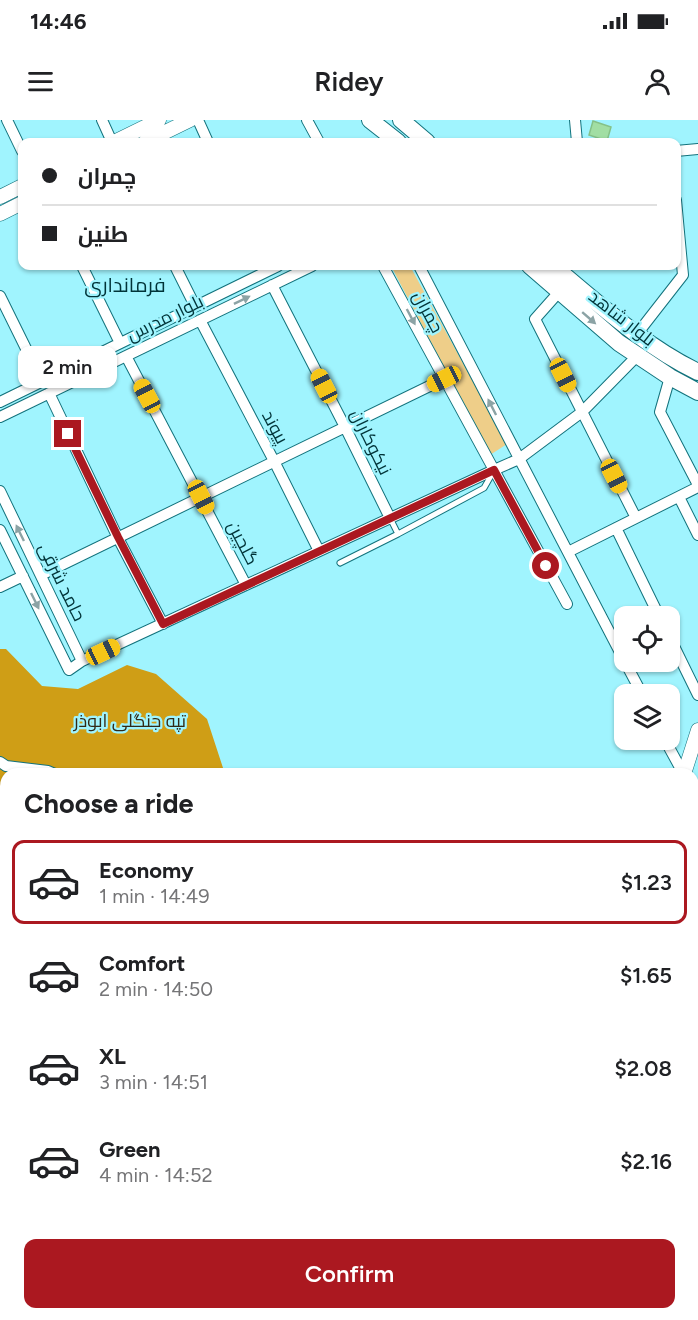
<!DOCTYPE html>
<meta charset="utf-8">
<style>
body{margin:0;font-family:Figtree,Cairo,sans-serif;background:#f6f6f6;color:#202124;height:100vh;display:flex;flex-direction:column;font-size:22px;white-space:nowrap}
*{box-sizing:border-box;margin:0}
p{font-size:20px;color:#757577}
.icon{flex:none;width:33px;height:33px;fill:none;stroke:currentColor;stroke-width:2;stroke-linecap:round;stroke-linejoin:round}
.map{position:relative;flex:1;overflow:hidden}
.details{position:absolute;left:0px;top:648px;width:699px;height:552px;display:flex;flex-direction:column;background:#fff;border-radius:18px 18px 0 0;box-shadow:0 2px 4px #0004}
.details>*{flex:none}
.guide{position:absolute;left:18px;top:18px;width:663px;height:132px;border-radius:12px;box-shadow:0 2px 4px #0004;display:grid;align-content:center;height:132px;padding:0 24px;background:#fff}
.controls{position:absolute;left:614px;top:486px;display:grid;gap:12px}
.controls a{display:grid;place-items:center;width:66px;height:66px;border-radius:12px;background:#fff;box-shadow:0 2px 4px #0004;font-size:30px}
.end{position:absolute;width:27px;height:27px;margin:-14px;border:8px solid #ab1820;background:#fff;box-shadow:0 0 0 3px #fff}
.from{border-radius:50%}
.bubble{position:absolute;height:42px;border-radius:12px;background:#fff;box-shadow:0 2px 4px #0004;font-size:20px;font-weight:600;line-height:42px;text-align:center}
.car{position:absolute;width:18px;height:36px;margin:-18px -9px;border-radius:8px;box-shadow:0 0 4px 2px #0007;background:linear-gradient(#f5c518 24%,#345 0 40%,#f5c518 0 76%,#345 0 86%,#f5c518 0)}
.guide b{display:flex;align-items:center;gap:21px;height:57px;font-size:22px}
.guide b+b{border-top:2px solid #e0e0e0}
.guide i{width:15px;height:15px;background:#202124}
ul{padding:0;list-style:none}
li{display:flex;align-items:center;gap:18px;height:84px;margin:0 12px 9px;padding:0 12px;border:3px solid transparent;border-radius:12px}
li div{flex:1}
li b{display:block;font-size:22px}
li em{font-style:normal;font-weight:600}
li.on{border-color:#ab1820}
li>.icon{width:54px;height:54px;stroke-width:1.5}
h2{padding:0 24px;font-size:27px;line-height:72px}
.primary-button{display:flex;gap:12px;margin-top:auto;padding:12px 24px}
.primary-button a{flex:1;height:69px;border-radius:12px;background:#ab1820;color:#fff;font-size:24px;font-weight:600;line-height:69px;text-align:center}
.status{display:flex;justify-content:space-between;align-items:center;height:42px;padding:0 30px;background:#fff;direction:ltr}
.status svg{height:16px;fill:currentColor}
header{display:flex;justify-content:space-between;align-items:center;height:78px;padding:0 24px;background:#fff;font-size:27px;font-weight:600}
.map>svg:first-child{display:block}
</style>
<div class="status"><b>14:46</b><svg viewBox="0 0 49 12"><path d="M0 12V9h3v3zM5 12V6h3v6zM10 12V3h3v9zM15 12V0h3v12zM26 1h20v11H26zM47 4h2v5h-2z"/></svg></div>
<header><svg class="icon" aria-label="menu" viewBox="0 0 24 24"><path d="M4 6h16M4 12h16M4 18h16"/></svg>Ridey<svg class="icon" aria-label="person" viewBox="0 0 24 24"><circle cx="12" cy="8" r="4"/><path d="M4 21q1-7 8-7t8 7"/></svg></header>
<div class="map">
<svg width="698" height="1200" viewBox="0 0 698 1200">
<rect width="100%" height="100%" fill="#a0f4fe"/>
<path fill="#eece89" d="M 391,146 L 410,146 L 507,324 L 490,335 Z"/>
<path fill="#cf9e16" d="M 0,529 L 6,529 L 42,566 L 78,569 L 127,545 L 156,554 L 207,599 L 225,654 L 6,654 L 6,1194 L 215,1194 L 213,1200 L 0,1200 Z"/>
<path fill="#a1dea3" stroke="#85c187" stroke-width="1.5" d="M 593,1 L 611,7 L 607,21 L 589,15 Z"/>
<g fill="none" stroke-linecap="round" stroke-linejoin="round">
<defs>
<path id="service" d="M 390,398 L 398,414
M 340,443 L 398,414 L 484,368 L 492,354"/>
<path id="minor" d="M 7,0 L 22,31
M 102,0 L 112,22
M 198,0 L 208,22
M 307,0 L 319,22
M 575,0 L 577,22
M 676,31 L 698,29
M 82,146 L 120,223
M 175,146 L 195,186
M 383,146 L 494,350 L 519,339 L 582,292 L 637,236
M 419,146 L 624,540
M 272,165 L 345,307 L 390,398
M 559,172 L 535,199 L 636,398
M 0,176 L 42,261
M 200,200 L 274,341 L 319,431
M 637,214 L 683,155 L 676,80
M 126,236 L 246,465
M 670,257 L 660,292 L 698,365
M 49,273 L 118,418 L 163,504
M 0,282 L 278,146
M 0,297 L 312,146
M 0,371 L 82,541
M 679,377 L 698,415
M 616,408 L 659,496
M 0,410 L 69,550 L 82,541 L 494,350 L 567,484
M 568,432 L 698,367
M 41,455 L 444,259
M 0,467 L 23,456
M 669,516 L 698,575
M 625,542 L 642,574
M 665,620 L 683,653
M 0,642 L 6,646 L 48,651 L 55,654
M 0,919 L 6,915"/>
<path id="tertiary" d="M 114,22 L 159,0
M 145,22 L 190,0
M 0,77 L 22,66
M 0,94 L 22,83
M 684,654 L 698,610
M 693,672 L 698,682"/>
<path id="primary" d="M 370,0 L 398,22
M 401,0 L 427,22
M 530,146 L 619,223 L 670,257 L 698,272
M 553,146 C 599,184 644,226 698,252"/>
</defs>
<use href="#service" stroke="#12727c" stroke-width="7"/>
<use href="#minor" stroke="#12727c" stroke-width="12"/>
<use href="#tertiary" stroke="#12727c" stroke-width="15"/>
<use href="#primary" stroke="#12727c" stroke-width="18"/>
<path stroke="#5ba1a9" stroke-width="1.5" stroke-dasharray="1.5 4.5" stroke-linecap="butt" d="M 0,769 L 6,785"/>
<use href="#service" stroke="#fff" stroke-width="5"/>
<use href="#minor" stroke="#fff" stroke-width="10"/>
<use href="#tertiary" stroke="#fff" stroke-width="14"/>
<use href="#primary" stroke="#fff" stroke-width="16"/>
</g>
<defs><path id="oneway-solid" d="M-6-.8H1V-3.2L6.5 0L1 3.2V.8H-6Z" transform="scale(1.5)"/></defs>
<g fill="#8ca3a5">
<use href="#oneway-solid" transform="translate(242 180) rotate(-26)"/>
<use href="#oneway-solid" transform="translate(411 197) rotate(62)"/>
<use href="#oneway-solid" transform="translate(589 198) rotate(41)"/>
<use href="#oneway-solid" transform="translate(492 287) rotate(-117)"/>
<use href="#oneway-solid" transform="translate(20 413) rotate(-116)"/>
<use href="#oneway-solid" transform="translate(35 481) rotate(64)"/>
</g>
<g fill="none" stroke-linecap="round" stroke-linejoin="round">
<path stroke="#ab1820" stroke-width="8" d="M 68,314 L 118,417 L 163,504 L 494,350 L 546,446"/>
</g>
<g text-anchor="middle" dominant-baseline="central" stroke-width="4.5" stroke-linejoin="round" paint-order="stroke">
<g font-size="18" fill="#003338" stroke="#a0f4fe">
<text transform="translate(428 192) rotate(62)">چمران</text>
<text transform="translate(165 198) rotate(-26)">بلوار مدرس</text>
<text transform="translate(622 198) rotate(38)">بلوار شاهد</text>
<text transform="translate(275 307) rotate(62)">پیوند</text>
<text transform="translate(371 322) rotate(64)">نیکوکاران</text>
<text transform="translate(243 423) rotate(63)">گلچین</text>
<text transform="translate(62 462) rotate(64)">حامد شرقی</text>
</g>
<g font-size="18" fill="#322915" stroke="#a0f4fe">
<text x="130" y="601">تپه جنگلی ابوذر</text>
</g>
<g font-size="20" fill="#003338" stroke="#a0f4fe">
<text x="125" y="165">فرمانداری</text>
</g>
</g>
</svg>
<div class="controls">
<a><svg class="icon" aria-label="locate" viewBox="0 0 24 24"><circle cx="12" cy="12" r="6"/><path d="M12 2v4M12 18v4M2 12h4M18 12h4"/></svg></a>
<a><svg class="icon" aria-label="layers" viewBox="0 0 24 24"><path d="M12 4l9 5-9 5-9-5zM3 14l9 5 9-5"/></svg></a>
</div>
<i class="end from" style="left:546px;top:446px"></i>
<i class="end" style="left:68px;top:314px"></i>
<div class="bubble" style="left:18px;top:226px;width:99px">2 min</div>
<i class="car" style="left:563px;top:255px;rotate:153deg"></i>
<i class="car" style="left:444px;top:259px;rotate:244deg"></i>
<i class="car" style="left:324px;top:266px;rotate:333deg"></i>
<i class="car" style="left:147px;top:276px;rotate:332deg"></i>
<i class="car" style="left:614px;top:356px;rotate:153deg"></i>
<i class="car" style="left:201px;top:377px;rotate:153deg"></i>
<i class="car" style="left:103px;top:532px;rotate:65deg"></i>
<div class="guide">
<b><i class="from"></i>چمران</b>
<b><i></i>طنین</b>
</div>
<section class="details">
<h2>Choose a ride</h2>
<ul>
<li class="on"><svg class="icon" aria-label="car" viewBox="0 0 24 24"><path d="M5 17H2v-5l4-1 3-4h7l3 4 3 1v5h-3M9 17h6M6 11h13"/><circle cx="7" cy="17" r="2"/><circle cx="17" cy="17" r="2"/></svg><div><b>Economy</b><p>1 min · 14:49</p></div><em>$1.23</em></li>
<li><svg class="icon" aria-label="car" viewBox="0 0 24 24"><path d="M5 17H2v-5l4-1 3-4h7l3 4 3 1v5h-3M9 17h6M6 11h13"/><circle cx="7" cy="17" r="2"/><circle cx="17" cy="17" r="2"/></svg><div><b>Comfort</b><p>2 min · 14:50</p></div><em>$1.65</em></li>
<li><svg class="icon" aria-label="car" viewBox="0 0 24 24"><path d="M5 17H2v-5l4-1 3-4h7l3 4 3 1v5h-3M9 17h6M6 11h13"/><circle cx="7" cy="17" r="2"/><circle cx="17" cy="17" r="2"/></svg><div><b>XL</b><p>3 min · 14:51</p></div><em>$2.08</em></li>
<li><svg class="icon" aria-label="car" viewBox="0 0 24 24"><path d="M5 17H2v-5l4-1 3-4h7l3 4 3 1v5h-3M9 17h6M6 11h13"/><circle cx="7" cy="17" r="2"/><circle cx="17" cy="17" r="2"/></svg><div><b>Green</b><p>4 min · 14:52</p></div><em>$2.16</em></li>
</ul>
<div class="primary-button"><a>Confirm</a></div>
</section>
</div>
